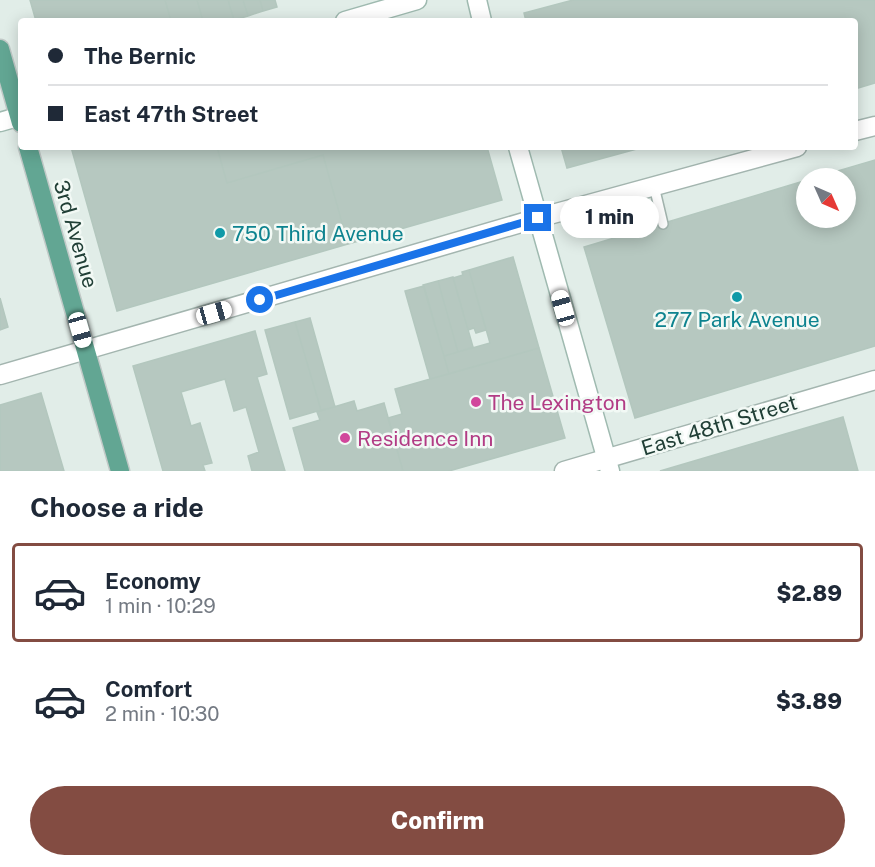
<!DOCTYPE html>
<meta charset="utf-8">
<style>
body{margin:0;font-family:"Public Sans",sans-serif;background:#f6f6f7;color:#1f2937;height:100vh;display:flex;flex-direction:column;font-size:22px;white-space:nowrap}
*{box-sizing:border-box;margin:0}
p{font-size:20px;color:#747a83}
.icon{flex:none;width:33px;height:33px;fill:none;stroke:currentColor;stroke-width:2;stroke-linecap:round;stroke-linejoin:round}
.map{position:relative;height:471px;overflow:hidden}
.drawer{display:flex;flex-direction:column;background:#fff;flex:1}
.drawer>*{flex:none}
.top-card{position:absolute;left:18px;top:18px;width:840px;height:132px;border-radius:6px;box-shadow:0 3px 15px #0003;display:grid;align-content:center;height:132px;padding:0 30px;background:#fff}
.needle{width:39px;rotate:135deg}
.tools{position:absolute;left:796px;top:168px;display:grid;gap:12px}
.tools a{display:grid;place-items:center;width:60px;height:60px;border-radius:50%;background:#fff;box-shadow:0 3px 15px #0003;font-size:30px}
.end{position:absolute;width:27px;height:27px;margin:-14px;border:8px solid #1a73e8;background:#fff;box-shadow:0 0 0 3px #fff}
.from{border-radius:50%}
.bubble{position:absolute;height:42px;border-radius:21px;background:#fff;box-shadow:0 3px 15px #0003;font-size:20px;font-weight:800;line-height:42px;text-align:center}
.car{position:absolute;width:18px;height:36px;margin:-18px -9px;border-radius:8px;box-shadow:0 0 4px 2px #0007;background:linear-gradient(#fff 24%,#345 0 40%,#fff 0 76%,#345 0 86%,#fff 0)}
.top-card b{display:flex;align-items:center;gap:21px;height:57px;font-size:22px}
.top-card b+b{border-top:2px solid #e0e1e3}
.top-card i{width:15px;height:15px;background:#1f2937}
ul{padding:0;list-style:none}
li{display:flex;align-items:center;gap:18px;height:99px;margin:0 12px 9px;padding:0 18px;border:3px solid transparent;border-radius:6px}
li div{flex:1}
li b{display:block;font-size:22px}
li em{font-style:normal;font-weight:800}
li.selected{border-color:#834c42}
li>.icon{width:54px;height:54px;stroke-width:1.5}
h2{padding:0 30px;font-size:27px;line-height:72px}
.action{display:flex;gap:12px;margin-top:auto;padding:12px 30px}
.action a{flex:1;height:69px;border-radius:36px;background:#834c42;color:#fff;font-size:24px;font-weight:800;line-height:69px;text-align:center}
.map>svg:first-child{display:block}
</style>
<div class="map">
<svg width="875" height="471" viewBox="0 0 875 471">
<rect width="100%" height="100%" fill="#e1ede8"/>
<path fill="#b6c8c0" stroke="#b3c7be" stroke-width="1.5" d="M 30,0 L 165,0 L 171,21 L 36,21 Z
M 165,0 L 197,0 L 203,21 L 171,21 Z
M 197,0 L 228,0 L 234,20 L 229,21 L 203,21 Z
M 228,0 L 243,0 L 248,16 L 234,20 Z
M 243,0 L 260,0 L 263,11 L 248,16 Z
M 260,0 L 275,0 L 277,7 L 263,11 Z
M 573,0 L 875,0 L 875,83 L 855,89 L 855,21 L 526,21 L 524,13 Z
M 71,147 L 217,147 L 227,183 L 323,155 L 348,244 L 117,311 Z
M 217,147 L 487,147 L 502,200 L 348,244 L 323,155 L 227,183 Z
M 561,147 L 644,147 L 567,168 Z
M 875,160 L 875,346 L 635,418 L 584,247 L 807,180 L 807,218 L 846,218 L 846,178 L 814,178 Z
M 513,257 L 539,348 L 449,374 L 444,356 L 490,343 L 469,270 Z
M 469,270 L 486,330 L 476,333 L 474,328 L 468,330 L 453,278 L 463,275 L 462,272 Z
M 453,277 L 473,347 L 458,352 L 438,281 Z
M 438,281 L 458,352 L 444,356 L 423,285 Z
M 424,286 L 449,374 L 430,379 L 405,291 Z
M 0,298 L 8,327 L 0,330 Z
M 310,318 L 335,407 L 321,410 L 295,322 Z
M 295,322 L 321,410 L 290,419 L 265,330 Z
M 255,331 L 267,374 L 257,377 L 285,471 L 252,471 L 248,456 L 259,452 L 246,407 L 234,411 L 225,379 L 181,392 L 191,426 L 200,423 L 212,463 L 203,465 L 205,471 L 163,471 L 133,366 Z
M 539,348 L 565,438 L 449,471 L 403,471 L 388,418 L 402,414 L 395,389 Z
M 41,393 L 64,471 L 0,471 L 0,405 Z
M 354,401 L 357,411 L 384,403 L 403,471 L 305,471 L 293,428 L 320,420 L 317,412 Z
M 843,417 L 858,471 L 660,471 L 785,434 Z"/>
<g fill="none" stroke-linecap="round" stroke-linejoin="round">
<defs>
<path id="service" d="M 654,186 L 663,224"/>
<path id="minor" d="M 855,131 L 875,126
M 0,375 L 538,218 L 797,147
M 564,471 L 875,380"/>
<path id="secondary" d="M 477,0 L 482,21
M 345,21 L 417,0
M 0,122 L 21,116
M 518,147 L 610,471"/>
<path id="primary" d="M 0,49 L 21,123
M 28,147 L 120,471"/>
</defs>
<use href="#service" stroke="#a3b5af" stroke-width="12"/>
<use href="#minor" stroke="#a3b5af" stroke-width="21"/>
<use href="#secondary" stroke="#9fbab0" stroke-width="21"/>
<use href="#primary" stroke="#c1c9c7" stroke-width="21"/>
<use href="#service" stroke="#fff" stroke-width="9"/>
<use href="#minor" stroke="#fff" stroke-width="18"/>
<use href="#secondary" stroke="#fff" stroke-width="18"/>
<use href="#primary" stroke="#62a693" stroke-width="18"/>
</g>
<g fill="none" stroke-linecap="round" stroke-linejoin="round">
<path stroke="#1a73e8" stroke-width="8" d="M 260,300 L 538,218"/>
</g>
<g fill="#0f9aa8" stroke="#f2f9f5" stroke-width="2">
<circle cx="220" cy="233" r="6"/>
<circle cx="737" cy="297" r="6"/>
</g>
<g fill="#d1479c" stroke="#f2f9f5" stroke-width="2">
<circle cx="476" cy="402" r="6"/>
<circle cx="345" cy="438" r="6"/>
</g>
<g text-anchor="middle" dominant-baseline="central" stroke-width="5" stroke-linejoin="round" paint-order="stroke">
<g font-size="21" fill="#0d838f" stroke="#f2f9f5" text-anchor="start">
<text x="232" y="233">750 Third Avenue</text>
<text x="737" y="319" text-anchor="middle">277 Park Avenue</text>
</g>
<g font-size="21" fill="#203f36" stroke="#f2f9f5">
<text transform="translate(76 234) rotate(74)">3rd Avenue</text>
<text transform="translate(719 425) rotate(-17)">East 48th Street</text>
</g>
<g font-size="21" fill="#b23c85" stroke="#f2f9f5" text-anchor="start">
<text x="488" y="402">The Lexington</text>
<text x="357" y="438">Residence Inn</text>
</g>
</g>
</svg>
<div class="tools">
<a><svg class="needle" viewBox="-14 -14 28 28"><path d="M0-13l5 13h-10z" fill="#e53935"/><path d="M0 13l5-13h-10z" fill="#747a83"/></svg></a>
</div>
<i class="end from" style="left:260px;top:300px"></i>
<i class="end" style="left:538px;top:218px"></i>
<div class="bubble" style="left:560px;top:196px;width:99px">1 min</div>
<i class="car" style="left:563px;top:308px;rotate:344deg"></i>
<i class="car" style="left:214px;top:313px;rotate:74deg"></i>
<i class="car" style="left:80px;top:330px;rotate:164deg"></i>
<div class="top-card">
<b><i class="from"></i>The Bernic</b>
<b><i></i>East 47th Street</b>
</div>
</div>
<section class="drawer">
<h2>Choose a ride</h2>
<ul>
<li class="selected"><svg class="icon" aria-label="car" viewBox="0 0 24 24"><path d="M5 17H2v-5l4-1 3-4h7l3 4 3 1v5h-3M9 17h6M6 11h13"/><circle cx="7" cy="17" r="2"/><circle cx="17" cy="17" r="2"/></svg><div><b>Economy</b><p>1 min · 10:29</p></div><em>$2.89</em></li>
<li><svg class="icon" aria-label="car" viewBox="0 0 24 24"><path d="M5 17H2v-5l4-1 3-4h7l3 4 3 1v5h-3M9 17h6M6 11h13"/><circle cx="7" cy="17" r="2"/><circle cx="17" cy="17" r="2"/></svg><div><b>Comfort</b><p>2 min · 10:30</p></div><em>$3.89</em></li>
</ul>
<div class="action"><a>Confirm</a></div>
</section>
